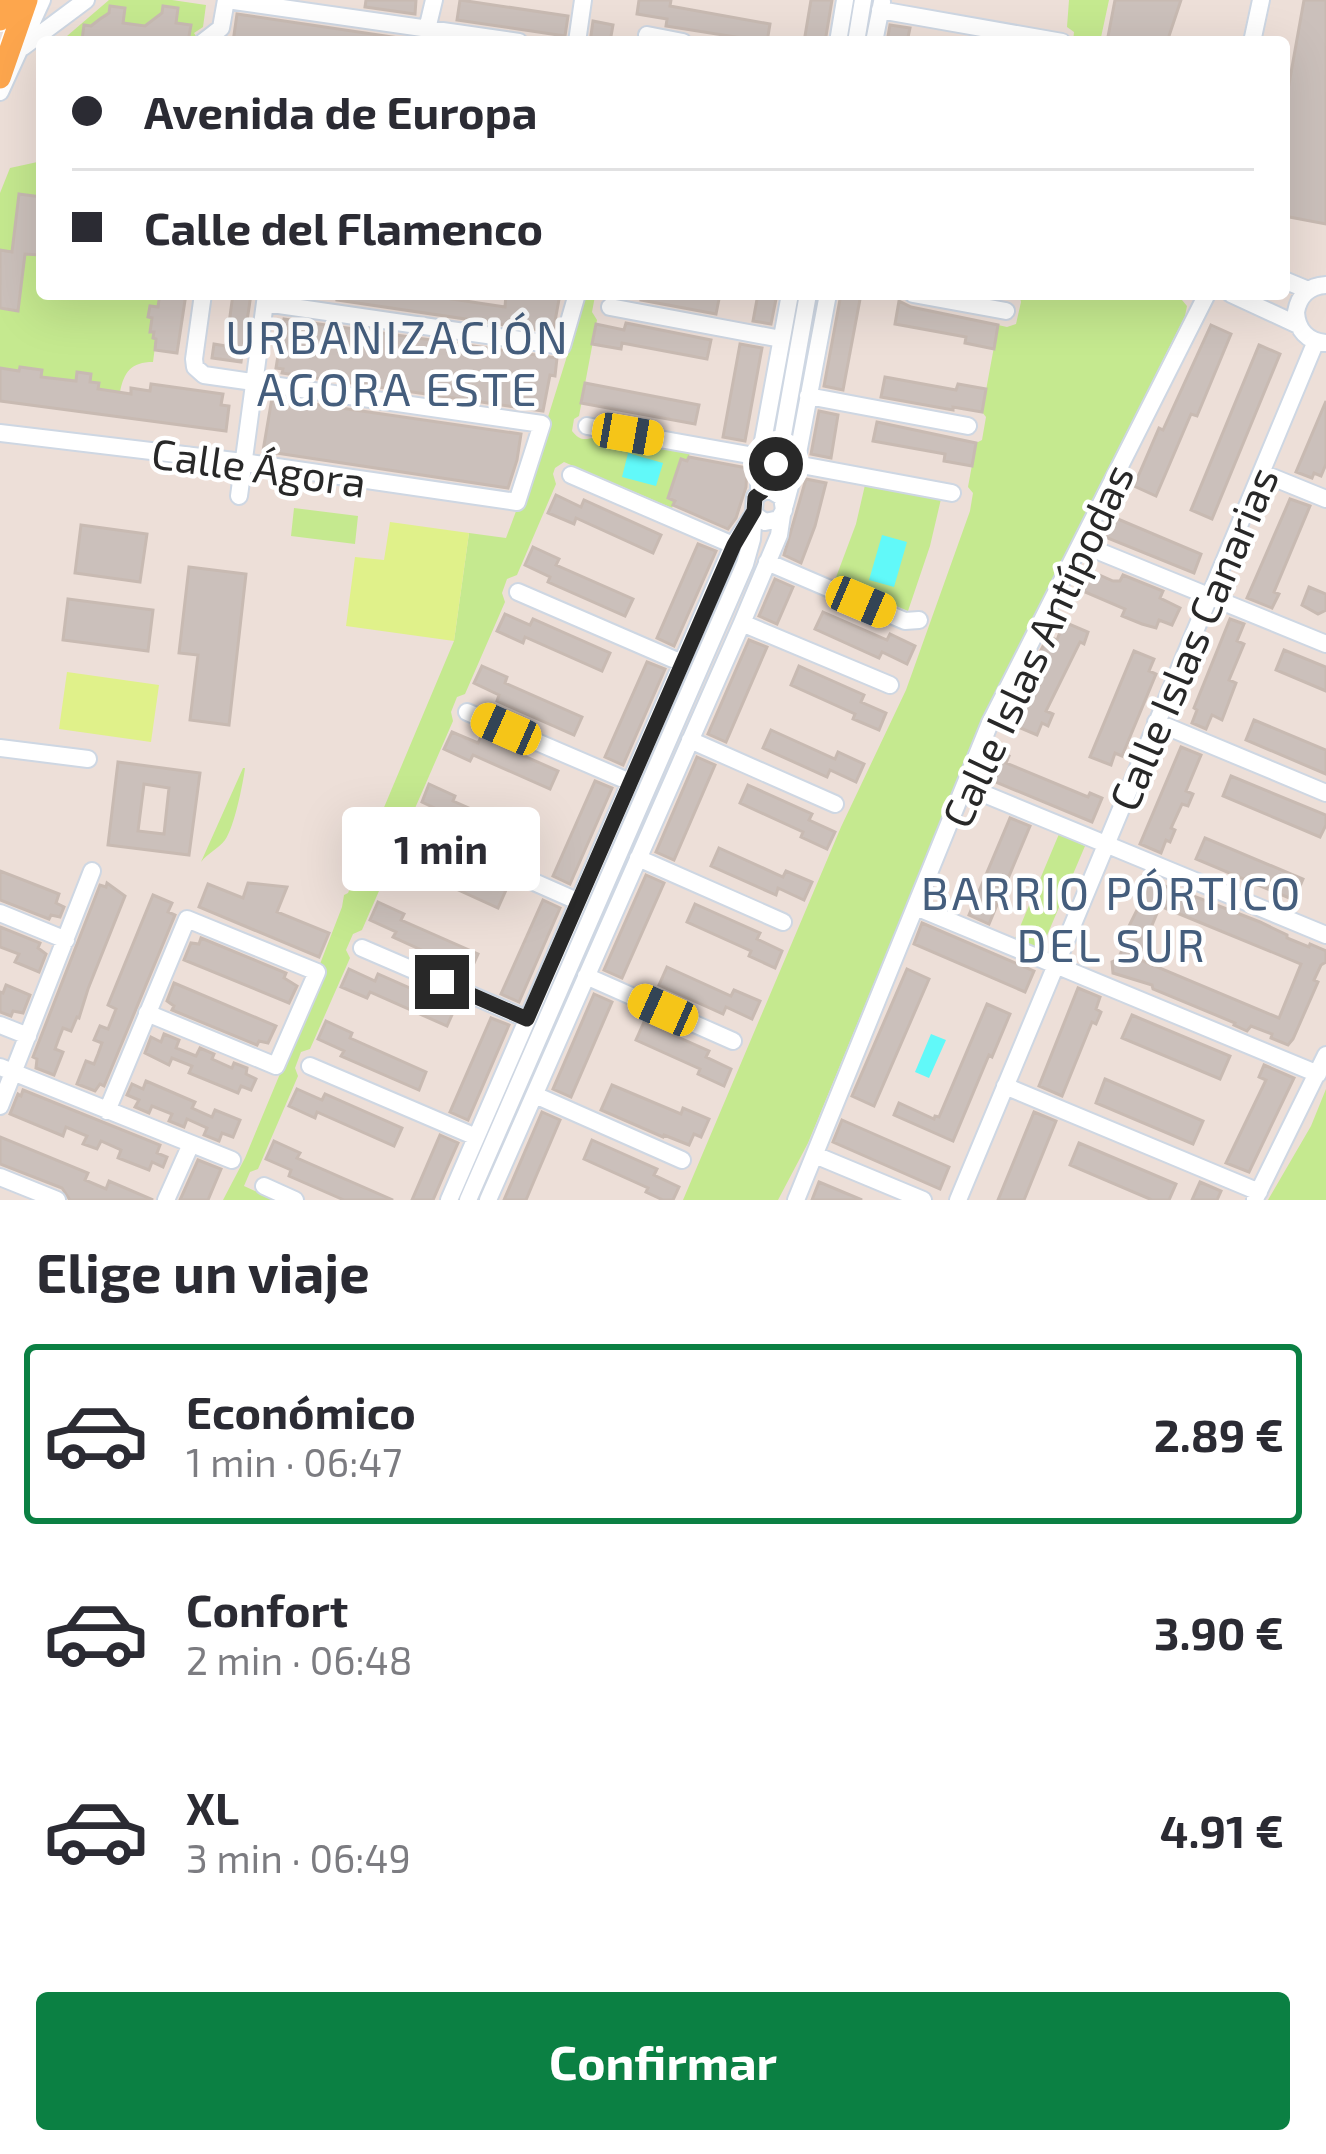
<!DOCTYPE html>
<html lang="es">
<meta charset="utf-8">
<style>
body{margin:0;font-family:"Exo 2",sans-serif;background:#f7f7f7;color:#2b2b33;height:100vh;display:flex;flex-direction:column;font-size:45px;white-space:nowrap}
*{box-sizing:border-box;margin:0}
p{font-size:39px;color:#7c7c81}
.icon{flex:none;width:66px;height:66px;fill:none;stroke:currentColor;stroke-width:2;stroke-linecap:round;stroke-linejoin:round}
.map{position:relative;height:1200px;overflow:hidden}
.drawer{display:flex;flex-direction:column;background:#fff;flex:1}
.drawer>*{flex:none}
.top-card{position:absolute;left:36px;top:36px;width:1254px;height:264px;border-radius:12px;box-shadow:0 12px 48px #0002;display:grid;align-content:center;height:264px;padding:0 36px;background:#fff}
.end{position:absolute;width:54px;height:54px;margin:-27px;border:15px solid #282828;background:#fff;box-shadow:0 0 0 6px #fff}
.from{border-radius:50%}
.bubble{position:absolute;height:84px;border-radius:12px;background:#fff;box-shadow:0 12px 48px #0002;font-size:39px;font-weight:700;line-height:84px;text-align:center}
.car{position:absolute;width:36px;height:72px;margin:-36px -18px;border-radius:15px;box-shadow:0 0 9px 3px #0007;background:linear-gradient(#f5c518 24%,#345 0 40%,#f5c518 0 76%,#345 0 86%,#f5c518 0)}
.top-card b{display:flex;align-items:center;gap:42px;height:114px;font-size:45px}
.top-card b+b{border-top:3px solid #e1e1e2}
.top-card i{width:30px;height:30px;background:#2b2b33}
ul{padding:0;list-style:none}
li{display:flex;align-items:center;gap:36px;height:180px;margin:0 24px 18px;padding:0 12px;border:6px solid transparent;border-radius:12px}
li div{flex:1}
li b{display:block;font-size:45px}
li em{font-style:normal;font-weight:700}
li.on{border-color:#0b8043}
li>.icon{width:108px;height:108px;stroke-width:1.5}
h2{padding:0 36px;font-size:54px;line-height:144px}
.button{display:flex;gap:24px;margin-top:auto;padding:24px 36px}
.button a{flex:1;height:138px;border-radius:12px;background:#0b8043;color:#fff;font-size:48px;font-weight:700;line-height:138px;text-align:center}
.map>svg:first-child{display:block}
</style>
<div class="map">
<svg width="1326" height="1200" viewBox="0 0 1326 1200">
<rect width="100%" height="100%" fill="#eddfd8"/>
<path fill="#c5e98f" d="M 109,0 L 172,0 L 206,5 L 203,27 L 194,33 L 198,39 L 193,42 L 60,42 Z
M 1069,0 L 1109,0 L 1100,42 L 1073,42 L 1074,32 L 1067,27 Z
M 42,161 L 42,294 L 163,294 L 159,295 L 158,307 L 150,307 L 148,316 L 152,318 L 150,331 L 154,332 L 156,339 L 153,362 C 131,362 124,372 120,392 L 98,389 L 98,383 L 90,382 L 77,373 L 76,381 L 41,377 L 42,370 L 21,367 L 19,371 L 8,369 L 0,374 L 0,193 L 10,168 Z
M 586,294 L 598,294 L 595,296 L 592,312 L 597,320 L 579,416 L 574,419 L 572,431 C 580,441 584,440 596,437 L 691,451 L 687,461 L 681,460 L 669,498 L 675,501 L 672,508 L 564,462 L 555,468 L 553,474 L 556,484 L 517,575 L 507,579 L 502,593 L 505,602 L 465,694 L 457,697 L 451,712 L 453,721 L 362,930 L 353,934 L 346,950 L 350,958 L 310,1049 L 301,1052 L 295,1068 L 298,1076 L 258,1169 L 250,1172 L 244,1186 L 275,1200 L 223,1200 L 245,1158 L 324,968 L 320,964 L 342,907 L 344,895 L 348,893 L 454,641 L 469,533 L 506,538 L 549,423 L 548,417 L 582,308 L 578,306 L 579,300 L 584,300 Z
M 1019,294 L 1177,294 L 1187,306 L 1185,316 L 985,714 L 808,1143 L 778,1200 L 683,1200 L 841,827 L 906,690 L 970,511 L 973,493 L 968,487 L 976,443 L 982,440 L 986,417 L 982,412 L 998,325 L 1007,327 L 1016,324 L 1021,302 Z
M 865,485 L 941,499 L 930,546 L 908,611 L 835,580 L 856,524 Z
M 294,508 L 358,516 L 355,544 L 291,536 Z
M 243,768 L 245,768 C 243,784 234,828 225,840 C 218,849 208,853 201,862 Z
M 1059,834 L 1085,846 L 1040,952 L 1014,941 Z
M 1326,1089 L 1326,1200 L 1268,1200 L 1311,1126 Z"/>
<path fill="#e0f18a" d="M 390,522 L 469,533 L 454,641 L 346,626 L 355,557 L 384,560 Z
M 67,672 L 159,685 L 151,742 L 59,729 Z"/>
<path fill="#61f9f9" d="M 628,453 L 663,463 L 656,486 L 622,477 Z
M 882,535 L 907,542 L 894,587 L 869,580 Z
M 931,1034 L 946,1040 L 929,1078 L 915,1072 Z"/>
<path fill="#cbc0bb" stroke="#c8bab2" stroke-width="3" fill-rule="evenodd" d="M 366,0 L 416,0 L 415,14 L 365,7 Z
M 460,0 L 568,16 L 565,36 L 457,20 Z
M 639,0 L 671,0 L 670,6 L 770,24 L 767,42 L 666,26 L 667,19 L 637,14 Z
M 811,0 L 832,0 L 825,42 L 804,42 Z
M 1115,0 L 1181,0 L 1167,42 L 1107,42 Z
M 1304,0 L 1326,0 L 1326,224 L 1284,216 L 1284,112 Z
M 110,6 L 125,8 L 123,23 L 145,26 L 162,13 L 163,6 L 178,8 L 176,23 L 191,25 L 188,42 L 82,40 L 84,25 L 91,26 L 100,19 L 109,13 Z
M 237,14 L 406,39 L 406,42 L 233,42 Z
M 593,21 L 613,25 L 610,42 L 590,42 Z
M 890,25 L 910,28 L 907,42 L 887,42 Z
M 19,194 L 42,197 L 42,238 L 40,255 L 25,254 L 18,311 L 0,308 L 0,250 L 12,252 Z
M 160,294 L 186,294 L 177,353 L 155,350 L 156,339 L 153,338 L 154,332 L 150,332 L 152,318 L 148,317 L 150,306 L 158,307 Z
M 233,294 L 251,294 L 241,362 L 212,358 L 214,344 L 226,346 Z
M 338,294 L 419,294 L 505,307 L 506,294 L 560,294 L 553,332 L 337,300 Z
M 642,294 L 720,294 L 716,314 L 641,300 Z
M 758,294 L 777,294 L 771,324 L 753,321 Z
M 841,294 L 861,294 L 843,390 L 824,386 Z
M 899,301 L 911,307 L 998,325 L 994,349 L 965,343 L 966,337 L 895,324 Z
M 284,319 L 557,358 L 555,376 L 550,375 L 543,411 L 282,373 L 283,369 L 276,368 Z
M 626,323 L 711,340 L 707,359 L 622,343 L 621,349 L 592,344 L 596,324 L 624,330 Z
M 1211,325 L 1231,334 L 1197,416 L 1191,414 L 1156,496 L 1134,486 L 1159,428 L 1163,430 Z
M 740,344 L 762,348 L 745,441 L 723,437 Z
M 1259,345 L 1280,354 L 1212,519 L 1191,510 Z
M 20,367 L 42,370 L 41,377 L 76,381 L 77,372 L 91,374 L 90,382 L 99,383 L 98,389 L 131,394 L 131,388 L 150,391 L 151,384 L 223,394 L 221,405 L 229,406 L 226,431 L 0,401 L 0,368 L 19,371 Z
M 885,377 L 956,390 L 958,384 L 986,389 L 982,412 L 953,407 L 953,410 L 881,397 Z
M 585,383 L 699,405 L 695,424 L 581,403 Z
M 272,398 L 521,434 L 517,460 L 508,488 L 263,451 Z
M 1326,401 L 1326,464 L 1321,476 L 1314,473 L 1312,478 L 1296,472 Z
M 819,411 L 838,415 L 831,458 L 811,454 Z
M 877,422 L 976,443 L 972,466 L 944,461 L 945,454 L 873,441 Z
M 689,457 L 747,468 L 746,487 L 736,518 L 728,529 L 673,505 L 675,501 L 668,498 L 681,459 L 687,461 Z
M 806,479 L 826,483 L 815,526 L 801,563 L 784,555 Z
M 556,495 L 581,507 L 584,500 L 661,535 L 653,553 L 576,518 L 574,524 L 548,513 Z
M 1290,499 L 1310,506 L 1274,592 L 1279,594 L 1272,608 L 1247,598 Z
M 1113,517 L 1201,554 L 1194,573 L 1105,537 Z
M 81,525 L 147,534 L 140,582 L 75,573 Z
M 698,544 L 716,551 L 674,646 L 657,638 Z
M 533,547 L 559,559 L 556,565 L 633,599 L 625,616 L 548,582 L 550,577 L 525,565 Z
M 189,567 L 246,574 L 229,725 L 190,720 L 198,655 L 179,653 Z
M 1086,569 L 1113,581 L 1120,581 L 1123,575 L 1163,591 L 1160,598 L 1180,608 L 1172,625 L 1159,620 L 1156,628 L 1142,624 L 1122,616 L 1125,609 L 1078,589 Z
M 775,579 L 793,587 L 777,624 L 759,616 Z
M 1309,587 L 1326,594 L 1326,610 L 1318,614 L 1302,605 Z
M 68,599 L 153,610 L 148,651 L 63,640 Z
M 823,612 L 887,640 L 890,634 L 915,646 L 907,664 L 882,652 L 879,658 L 815,629 Z
M 505,614 L 530,625 L 533,619 L 610,653 L 602,671 L 525,637 L 523,643 L 497,631 Z
M 1230,619 L 1244,624 L 1237,641 L 1244,644 L 1229,680 L 1236,683 L 1222,720 L 1212,715 L 1206,729 L 1192,723 L 1197,710 L 1194,708 Z
M 1064,622 L 1088,632 L 1084,644 L 1080,642 L 1046,711 L 1053,714 L 1048,726 L 1042,723 L 1037,735 L 1018,727 L 1023,715 L 1011,711 L 1048,636 L 1057,640 Z
M 749,640 L 767,647 L 726,742 L 708,734 Z
M 1284,650 L 1326,667 L 1326,691 L 1276,670 Z
M 1134,651 L 1154,659 L 1149,671 L 1156,674 L 1122,756 L 1115,753 L 1111,765 L 1090,757 Z
M 647,662 L 665,669 L 623,765 L 605,757 Z
M 482,666 L 507,677 L 505,683 L 582,717 L 574,735 L 497,701 L 499,695 L 474,683 Z
M 799,666 L 864,695 L 861,702 L 886,713 L 879,730 L 853,719 L 855,714 L 791,685 Z
M 1254,720 L 1326,750 L 1326,774 L 1246,740 Z
M 771,730 L 835,759 L 838,752 L 864,764 L 856,782 L 830,770 L 827,777 L 763,748 Z
M 452,732 L 478,743 L 481,737 L 558,771 L 550,789 L 473,755 L 470,761 L 444,749 Z
M 1181,747 L 1201,755 L 1186,791 L 1193,794 L 1188,806 L 1182,804 L 1171,828 L 1175,830 L 1170,842 L 1166,840 L 1161,853 L 1140,844 Z
M 997,751 L 1009,756 L 1006,763 L 1088,797 L 1090,793 L 1102,798 L 1092,822 L 986,778 Z
M 697,757 L 715,765 L 674,860 L 656,852 Z
M 118,762 L 200,773 L 189,855 L 108,845 ZM 144,784 L 169,788 L 164,834 L 138,831 Z
M 1231,776 L 1326,815 L 1326,825 L 1320,837 L 1223,796 Z
M 595,781 L 612,788 L 570,884 L 553,876 Z
M 429,784 L 455,796 L 453,801 L 530,835 L 522,853 L 445,819 L 447,814 L 422,802 Z
M 748,785 L 812,814 L 809,820 L 835,832 L 827,849 L 801,837 L 803,832 L 740,803 Z
M 1010,818 L 1030,826 L 989,924 L 969,915 Z
M 1205,838 L 1303,879 L 1294,900 L 1196,859 Z
M 719,848 L 783,877 L 786,871 L 812,882 L 804,900 L 778,888 L 776,895 L 711,866 Z
M 401,850 L 426,862 L 429,855 L 506,890 L 498,908 L 421,873 L 419,879 L 393,868 Z
M 0,871 L 59,894 L 56,903 L 64,907 L 60,917 L 51,915 L 49,919 L 0,900 Z
M 646,875 L 664,883 L 622,978 L 604,970 Z
M 1152,879 L 1188,898 L 1191,895 L 1260,922 L 1287,935 L 1287,938 L 1309,947 L 1310,944 L 1326,951 L 1326,962 L 1321,965 L 1314,980 L 1318,982 L 1293,1039 L 1288,1045 L 1271,1038 L 1272,1034 L 1251,1026 L 1247,1031 L 1234,1025 L 1235,1023 L 1153,989 L 1152,985 L 1113,973 L 1112,962 L 1118,959 L 1125,944 L 1121,942 L 1146,892 L 1144,886 ZM 1160,906 L 1301,964 L 1279,1018 L 1138,959 Z
M 107,883 L 125,896 L 88,989 L 79,1018 L 77,1017 L 71,1031 L 63,1028 L 59,1038 L 55,1049 L 63,1052 L 54,1075 L 36,1068 L 37,1059 L 33,1057 L 100,885 L 106,887 Z
M 248,883 L 287,887 L 277,912 L 329,933 L 319,957 L 199,907 L 208,884 L 243,898 Z
M 153,895 L 172,903 L 168,912 L 175,915 L 104,1086 L 100,1084 L 95,1091 L 77,1084 L 86,1061 L 94,1064 L 98,1054 L 102,1043 L 94,1040 L 100,1026 L 108,1029 L 116,1009 L 108,1005 Z
M 543,900 L 560,908 L 519,1002 L 501,994 Z
M 378,902 L 404,914 L 401,920 L 478,954 L 470,972 L 393,937 L 396,932 L 370,920 Z
M 695,904 L 760,933 L 757,939 L 782,951 L 775,968 L 749,956 L 751,951 L 687,922 Z
M 922,923 L 1034,971 L 1025,992 L 914,944 Z
M 0,927 L 40,943 L 38,948 L 46,954 L 39,972 L 15,962 L 19,954 L 0,947 Z
M 201,938 L 286,973 L 284,978 L 297,986 L 289,1003 L 184,960 L 191,943 L 199,944 Z
M 667,967 L 731,996 L 734,990 L 760,1001 L 752,1019 L 726,1007 L 723,1014 L 659,985 Z
M 349,969 L 375,981 L 378,974 L 455,1008 L 447,1026 L 370,992 L 367,998 L 341,987 Z
M 907,969 L 929,979 L 874,1106 L 852,1096 Z
M 174,983 L 276,1026 L 268,1043 L 259,1041 L 257,1045 L 172,1010 L 174,1006 L 167,1001 Z
M 6,985 L 30,995 L 23,1013 L 13,1011 L 11,1016 L 0,1012 L 0,992 L 3,993 Z
M 1078,988 L 1100,997 L 1096,1009 L 1101,1012 L 1096,1024 L 1092,1022 L 1062,1096 L 1039,1086 Z
M 594,994 L 612,1002 L 571,1097 L 553,1089 Z
M 987,1004 L 1010,1014 L 992,1057 L 989,1055 L 953,1141 L 894,1115 L 899,1103 L 934,1119 L 935,1116 L 939,1117 Z
M 1132,1015 L 1230,1056 L 1220,1079 L 1122,1038 Z
M 491,1018 L 509,1025 L 468,1120 L 450,1112 Z
M 326,1021 L 352,1033 L 350,1038 L 426,1072 L 419,1090 L 341,1056 L 344,1051 L 318,1039 Z
M 644,1022 L 709,1051 L 706,1057 L 731,1069 L 724,1086 L 698,1074 L 700,1069 L 636,1040 Z
M 164,1034 L 179,1040 L 176,1048 L 196,1056 L 200,1048 L 214,1054 L 212,1059 L 232,1068 L 234,1063 L 247,1068 L 246,1074 L 256,1079 L 251,1090 L 241,1086 L 238,1093 L 189,1073 L 192,1066 L 172,1058 L 169,1065 L 145,1053 L 151,1037 L 161,1042 Z
M 1264,1065 L 1294,1078 L 1249,1172 L 1226,1163 L 1266,1080 L 1259,1077 Z
M 1105,1079 L 1203,1121 L 1193,1144 L 1096,1103 Z
M 146,1081 L 195,1102 L 192,1108 L 212,1117 L 215,1110 L 240,1120 L 233,1137 L 222,1133 L 219,1141 L 204,1135 L 207,1128 L 187,1119 L 184,1127 L 169,1121 L 172,1114 L 152,1106 L 149,1113 L 135,1107 L 139,1100 L 127,1095 L 132,1084 L 143,1089 Z
M 612,1085 L 681,1114 L 683,1108 L 709,1119 L 701,1137 L 694,1134 L 689,1145 L 664,1135 L 663,1137 L 601,1110 Z
M 297,1089 L 322,1100 L 325,1094 L 402,1128 L 394,1146 L 317,1112 L 315,1118 L 289,1106 Z
M 23,1090 L 160,1145 L 157,1153 L 167,1157 L 163,1167 L 152,1162 L 149,1170 L 118,1158 L 121,1150 L 101,1141 L 97,1149 L 83,1144 L 87,1136 L 66,1127 L 63,1136 L 10,1114 L 18,1094 L 21,1096 Z
M 542,1112 L 560,1120 L 534,1181 L 526,1200 L 504,1200 Z
M 1034,1112 L 1056,1121 L 1024,1200 L 998,1200 Z
M 842,1120 L 949,1167 L 940,1189 L 833,1142 Z
M 440,1135 L 458,1143 L 446,1170 L 433,1200 L 412,1200 Z
M 0,1137 L 88,1173 L 85,1180 L 106,1189 L 109,1181 L 153,1200 L 70,1200 L 62,1188 L 0,1164 Z
M 592,1140 L 657,1169 L 654,1175 L 679,1187 L 673,1200 L 663,1200 L 646,1192 L 648,1188 L 584,1159 Z
M 274,1141 L 300,1153 L 297,1158 L 393,1200 L 344,1200 L 289,1176 L 291,1170 L 266,1159 Z
M 1079,1143 L 1176,1184 L 1169,1200 L 1152,1200 L 1070,1165 Z
M 198,1160 L 221,1169 L 208,1200 L 180,1200 Z
M 819,1182 L 862,1200 L 812,1200 Z
M 1200,1182 L 1221,1191 L 1217,1200 L 1192,1200 Z"/>
<g fill="none" stroke-linecap="round" stroke-linejoin="round">
<defs>
<path id="minor" d="M 227,0 L 519,42
M 880,10 L 1062,42
M 647,35 L 683,42
M 203,42 L 221,28 L 226,0
M 424,42 L 434,0
M 577,42 L 583,0
M 838,42 L 845,0
M 856,42 L 863,0
M 874,42 L 882,2
M 1252,42 L 1261,0
M 23,47 L 86,0
M 0,92 L 42,0
M 1284,280 L 1308,290
M 913,294 L 1006,311
M 1231,294 L 1298,325
M 265,303 L 562,346 L 577,294
M 610,307 L 781,339
M 1325,343 C 1307,341 1297,330 1296,312 C 1299,295 1309,286 1326,285
M 808,396 L 968,426
M 587,426 L 760,457
M 0,433 L 243,462 L 517,502 L 542,424 L 204,375 L 195,367 L 194,359 L 203,294
M 796,464 L 952,493
M 1262,473 L 1326,499
M 571,475 L 733,545
M 759,488 L 760,457 L 790,294
M 762,492 L 776,464 L 782,440 L 808,294
M 239,496 L 266,295
M 785,505 L 796,464 L 828,294
M 1081,544 L 1326,644
M 767,562 L 905,621 L 919,620
M 518,592 L 682,663
M 742,623 L 890,685
M 467,712 L 630,782
M 1156,722 L 1326,793
M 690,740 L 835,804
M 0,748 L 88,759
M 965,786 L 1326,935
M 416,830 L 577,901
M 638,858 L 783,922
M 916,907 L 1318,1074
M 0,913 L 66,940
M 362,948 L 527,1019
M 586,976 L 733,1041
M 0,1025 L 28,1036
M 310,1066 L 476,1137
M 0,1067 L 232,1160
M 1005,1086 L 1259,1192
M 535,1095 L 682,1160
M 0,1106 L 92,871
M 107,1111 L 187,919 L 317,972 L 276,1066 L 147,1013
M 815,1155 L 923,1200
M 0,1177 L 57,1200
M 264,1186 L 295,1200
M 1255,1199 L 1326,1055
M 166,1200 L 191,1144
M 449,1200 L 733,545 L 751,518
M 468,1200 L 745,564 L 752,539 L 755,497 L 762,492 L 770,490 L 782,497 L 784,510 L 779,519 L 765,522 L 755,515
M 488,1200 L 742,623 L 779,535 L 782,515
M 796,1200 L 990,723 L 1206,296
M 958,1200 L 1316,341"/>
<path id="major" d="M 0,20 L 7,0
M 0,78 L 27,0"/>
</defs>
<use href="#minor" stroke="#ced7e3" stroke-width="20"/>
<use href="#major" stroke="#fff" stroke-width="24"/>
<use href="#minor" stroke="#fff" stroke-width="16"/>
<use href="#major" stroke="#fda64d" stroke-width="21"/>
</g>
<g fill="none" stroke-linecap="round" stroke-linejoin="round">
<path stroke="#282828" stroke-width="15" d="M 442,982 L 527,1019 L 734,545 L 754,511 L 755,497 L 762,492 L 776,464"/>
</g>
<g text-anchor="middle" dominant-baseline="central" stroke-width="9" stroke-linejoin="round" paint-order="stroke">
<g font-size="42" fill="#282828" stroke="#fff">
<text transform="translate(259 466) rotate(8)">Calle Ágora</text>
<text transform="translate(1192 638) rotate(-67)">Calle Islas Canarias</text>
<text transform="translate(1036 645) rotate(-65)">Calle Islas Antípodas</text>
</g>
<g font-size="45" letter-spacing="3" fill="#455e7d" stroke="#fff">
<text x="398" y="336">URBANIZACIÓN<tspan x="398" dy="52">AGORA ESTE</tspan></text>
<text x="1112" y="892">BARRIO PÓRTICO<tspan x="1112" dy="52">DEL SUR</tspan></text>
</g>
</g>
</svg>
<i class="end from" style="left:776px;top:464px"></i>
<i class="end" style="left:442px;top:982px"></i>
<div class="bubble" style="left:342px;top:807px;width:198px">1 min</div>
<i class="car" style="left:628px;top:434px;rotate:100deg"></i>
<i class="car" style="left:861px;top:602px;rotate:113deg"></i>
<i class="car" style="left:506px;top:729px;rotate:294deg"></i>
<i class="car" style="left:663px;top:1010px;rotate:294deg"></i>
<div class="top-card">
<b><i class="from"></i>Avenida de Europa</b>
<b><i></i>Calle del Flamenco</b>
</div>
</div>
<section class="drawer">
<h2>Elige un viaje</h2>
<ul>
<li class="on"><svg class="icon" aria-label="car" viewBox="0 0 24 24"><path d="M5 17H2v-5l4-1 3-4h7l3 4 3 1v5h-3M9 17h6M6 11h13"/><circle cx="7" cy="17" r="2"/><circle cx="17" cy="17" r="2"/></svg><div><b>Económico</b><p>1 min · 06:47</p></div><em>2.89 €</em></li>
<li><svg class="icon" aria-label="car" viewBox="0 0 24 24"><path d="M5 17H2v-5l4-1 3-4h7l3 4 3 1v5h-3M9 17h6M6 11h13"/><circle cx="7" cy="17" r="2"/><circle cx="17" cy="17" r="2"/></svg><div><b>Confort</b><p>2 min · 06:48</p></div><em>3.90 €</em></li>
<li><svg class="icon" aria-label="car" viewBox="0 0 24 24"><path d="M5 17H2v-5l4-1 3-4h7l3 4 3 1v5h-3M9 17h6M6 11h13"/><circle cx="7" cy="17" r="2"/><circle cx="17" cy="17" r="2"/></svg><div><b>XL</b><p>3 min · 06:49</p></div><em>4.91 €</em></li>
</ul>
<div class="button"><a>Confirmar</a></div>
</section>
